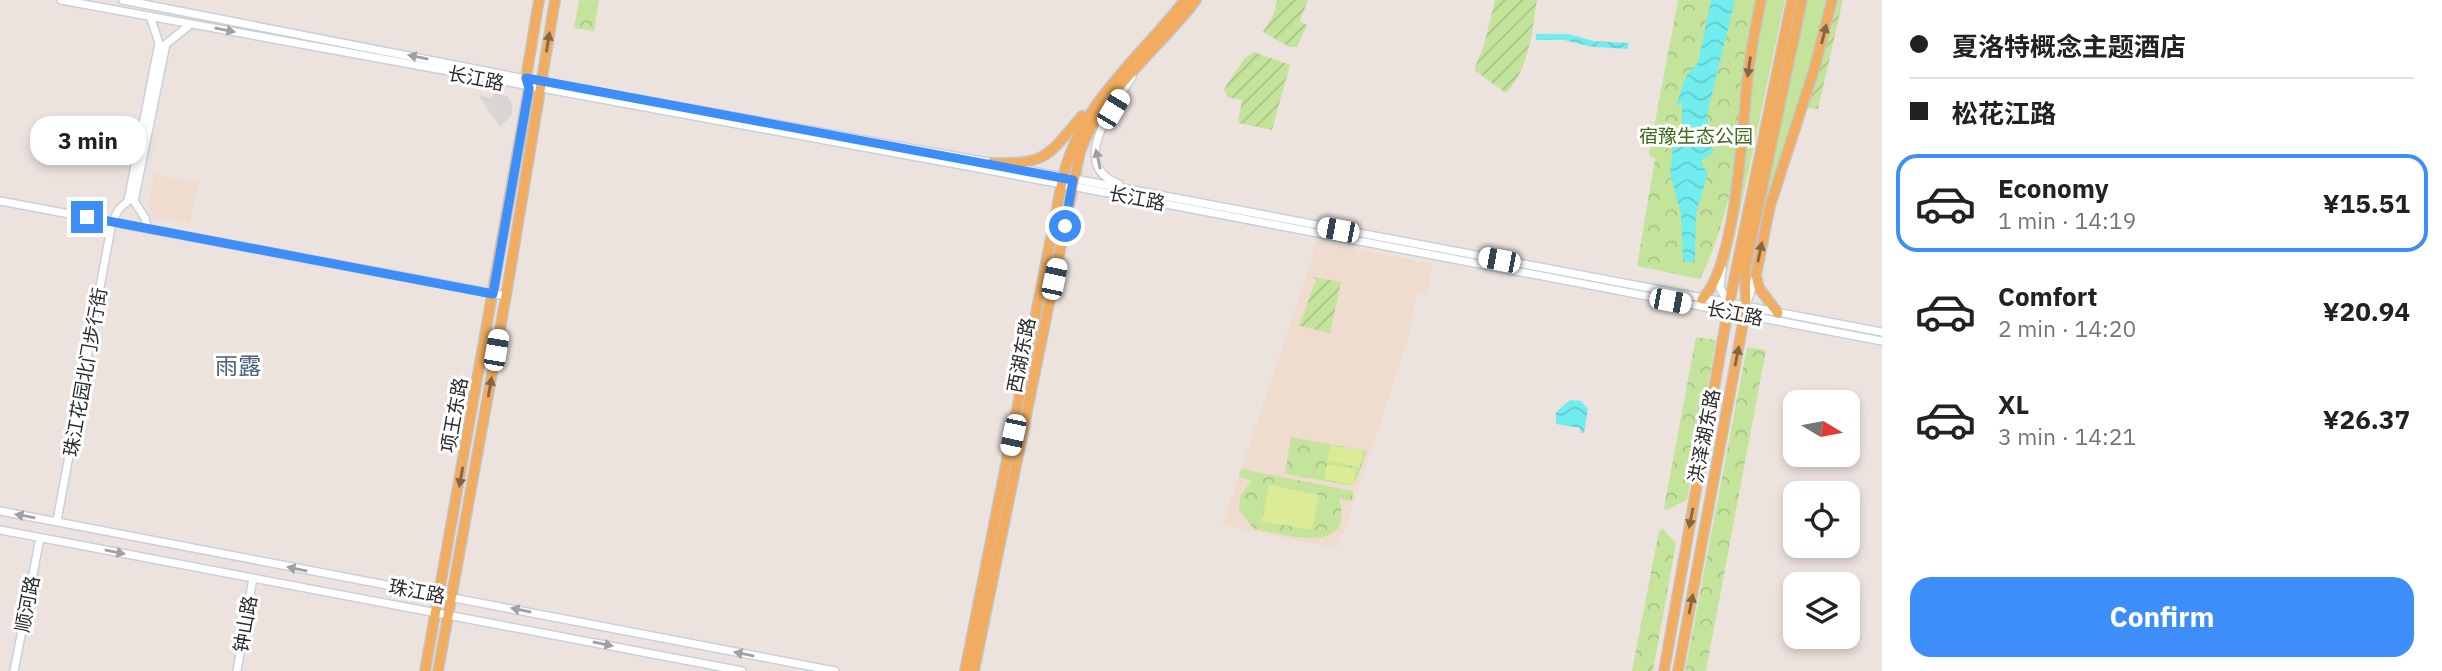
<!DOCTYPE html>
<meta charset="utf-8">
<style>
body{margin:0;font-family:"IBM Plex Sans","Noto Sans SC",sans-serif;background:#f6f6f6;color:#222;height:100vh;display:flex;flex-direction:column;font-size:26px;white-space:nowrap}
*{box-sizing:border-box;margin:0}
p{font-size:23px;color:#767676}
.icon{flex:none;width:38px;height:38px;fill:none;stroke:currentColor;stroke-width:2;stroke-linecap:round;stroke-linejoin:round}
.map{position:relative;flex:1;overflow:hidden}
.details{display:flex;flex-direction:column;background:#fff;width:560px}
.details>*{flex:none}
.guide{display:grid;align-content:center;height:154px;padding:0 28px;background:#fff}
.needle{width:46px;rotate:100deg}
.tools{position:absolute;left:1783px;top:390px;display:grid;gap:14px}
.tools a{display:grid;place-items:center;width:77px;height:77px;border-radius:14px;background:#fff;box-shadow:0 4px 10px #0003;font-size:35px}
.end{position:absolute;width:32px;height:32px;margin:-16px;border:9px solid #3e8efa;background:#fff;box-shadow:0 0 0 4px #fff}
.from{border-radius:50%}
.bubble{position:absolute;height:49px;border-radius:21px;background:#fff;box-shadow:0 4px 10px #0003;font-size:23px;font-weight:800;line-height:49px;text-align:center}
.car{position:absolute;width:21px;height:42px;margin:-21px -10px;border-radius:9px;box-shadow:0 0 5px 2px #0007;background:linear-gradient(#fff 24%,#345 0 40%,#fff 0 76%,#345 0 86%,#fff 0)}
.guide b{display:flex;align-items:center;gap:24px;height:66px;font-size:26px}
.guide b+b{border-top:2px solid #e0e0e0}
.guide i{width:18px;height:18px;background:#222}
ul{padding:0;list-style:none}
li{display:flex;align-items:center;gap:21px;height:98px;margin:0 14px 10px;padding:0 14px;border:4px solid transparent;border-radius:21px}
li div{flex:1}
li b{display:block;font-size:26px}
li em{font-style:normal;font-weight:800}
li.selected{border-color:#3e8efa}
li>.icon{width:63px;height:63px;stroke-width:1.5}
.primary-button{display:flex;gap:14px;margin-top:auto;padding:14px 28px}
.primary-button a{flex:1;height:80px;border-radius:21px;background:#3e8efa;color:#fff;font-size:28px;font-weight:800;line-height:80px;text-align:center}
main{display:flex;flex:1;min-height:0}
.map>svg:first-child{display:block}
</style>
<main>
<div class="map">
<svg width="1882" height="671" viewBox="0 0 1882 671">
<defs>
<pattern id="park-crowns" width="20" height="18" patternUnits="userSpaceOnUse" patternTransform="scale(1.75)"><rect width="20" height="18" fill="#c5e49b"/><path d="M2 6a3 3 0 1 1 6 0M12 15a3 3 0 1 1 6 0" fill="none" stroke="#a9c486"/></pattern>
<pattern id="garden-furrows" width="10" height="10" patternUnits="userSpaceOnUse" patternTransform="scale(1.75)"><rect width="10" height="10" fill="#c5e49b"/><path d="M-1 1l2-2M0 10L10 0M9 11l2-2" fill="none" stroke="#a9c486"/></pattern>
<pattern id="water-waves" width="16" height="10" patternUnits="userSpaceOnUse" patternTransform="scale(1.75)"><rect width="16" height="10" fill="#71ecef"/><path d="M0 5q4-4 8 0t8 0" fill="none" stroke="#62cbcd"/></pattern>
</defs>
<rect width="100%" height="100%" fill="#ede3de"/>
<path fill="#efdcce" d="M 154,174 L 198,182 L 190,223 L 154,217 L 148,205 Z
M 1315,241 L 1433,264 L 1427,295 L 1417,294 L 1407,342 L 1345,530 L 1336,548 L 1222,525 L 1311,262 Z"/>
<path fill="#c5e49b" d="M 1765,0 L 1785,0 L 1726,277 L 1723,274 L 1752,65 Z
M 1806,0 L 1829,0 L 1807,81 L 1770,190 L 1751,273 L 1747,270 Z"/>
<path fill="url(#park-crowns)" d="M 579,0 L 599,0 L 594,31 L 574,28 Z
M 1678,0 L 1757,0 C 1745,94 1742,193 1700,279 L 1637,266 L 1655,159 L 1649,155 Z
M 1696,337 L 1716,340 L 1687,500 L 1667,510 L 1664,508 Z
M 1747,347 L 1766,350 L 1706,671 L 1685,671 Z
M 1291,437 L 1367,451 L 1354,486 L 1285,474 Z
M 1241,469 L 1353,491 L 1352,501 L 1339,499 C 1356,558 1283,534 1254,529 L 1239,510 L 1240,496 L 1252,480 L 1239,477 Z
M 1663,529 L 1676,543 L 1653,671 L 1632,671 L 1659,531 Z"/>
<path fill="url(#garden-furrows)" d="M 1277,0 L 1308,0 L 1300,21 L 1307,25 L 1297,47 L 1289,47 L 1263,32 L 1274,14 Z
M 1495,0 L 1537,0 C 1532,32 1529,69 1506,93 L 1474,70 L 1484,45 Z
M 1837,0 L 1843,0 L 1818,109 L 1808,108 Z
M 1254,52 L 1290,65 L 1272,130 L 1238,123 L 1242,100 L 1227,97 L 1224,89 L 1244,59 Z
M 1313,277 L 1341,282 L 1330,333 L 1296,325 L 1300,324 L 1316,280 Z"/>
<path fill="#dbeb96" d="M 1331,445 L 1363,451 L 1360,467 L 1327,461 Z
M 1327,464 L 1356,469 L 1354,485 L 1324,479 Z
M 1269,485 L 1319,495 L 1312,530 L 1262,521 Z"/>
<path fill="#d9d5d1" d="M 495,93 L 507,96 L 512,104 L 512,115 L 500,127 L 478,95 L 490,98 Z"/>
<path fill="url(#water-waves)" d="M 1711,0 L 1735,0 L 1707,114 L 1713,153 L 1702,160 L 1703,167 L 1708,172 L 1696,213 L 1695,260 L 1689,263 L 1683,259 L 1681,214 L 1670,174 L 1673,147 L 1682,124 L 1682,103 L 1676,106 L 1686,76 L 1698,63 Z
M 1536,34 L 1568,34 L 1594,41 L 1629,43 L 1628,49 L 1593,47 L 1564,40 L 1536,40 Z
M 1570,400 L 1581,401 L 1588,409 L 1584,433 L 1581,433 L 1580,428 L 1556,424 L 1556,412 Z"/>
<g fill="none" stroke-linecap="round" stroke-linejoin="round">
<defs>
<path id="minor" d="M 61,0 L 983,169 L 1882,341
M 123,0 L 541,82 L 994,163
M 1006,166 L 1882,332
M 1119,184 C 1067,165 1114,106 1132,77
M 0,201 L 506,296
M 147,229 L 145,218 L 134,201 L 166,44 L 191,24
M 1722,268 L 1720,288 L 1729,304
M 1747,303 L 1756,275
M 0,511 L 835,671
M 57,521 L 112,222 L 119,209 L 128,201 L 159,43 L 150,16
M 0,530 L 742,671
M 14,671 L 40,538
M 237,671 L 253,578"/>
<path id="major" d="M 991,163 C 1046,165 1048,156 1082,116
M 1702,299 C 1737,266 1742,125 1748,75 C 1751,49 1756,25 1761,0
M 1778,313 L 1759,288 L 1756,275 L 1770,206 L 1814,70 L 1832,0
M 425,671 L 529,88 L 526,78 L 539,0
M 438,671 L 506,296 L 555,0
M 965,671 L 1063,177 C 1083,99 1138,60 1185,0
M 974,671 L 1080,152 C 1102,91 1158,50 1196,0
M 1664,671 L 1729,304 L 1792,0
M 1678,671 L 1746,307 L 1745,270 L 1802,0"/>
</defs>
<use href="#minor" stroke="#c9d0d9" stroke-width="10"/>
<use href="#major" stroke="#c4c4c4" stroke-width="12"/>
<use href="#minor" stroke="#fff" stroke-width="7"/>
<use href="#major" stroke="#f1ac5f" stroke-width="9"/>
</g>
<defs><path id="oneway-solid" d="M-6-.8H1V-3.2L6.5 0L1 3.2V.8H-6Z" transform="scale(1.75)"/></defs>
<g fill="#a0a0a0">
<use href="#oneway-solid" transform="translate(225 30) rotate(11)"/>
<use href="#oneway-solid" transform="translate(418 57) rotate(-169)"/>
<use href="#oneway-solid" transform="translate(1098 159) rotate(-103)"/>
<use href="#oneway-solid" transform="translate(25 516) rotate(-170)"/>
<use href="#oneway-solid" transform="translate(115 552) rotate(11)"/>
<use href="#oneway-solid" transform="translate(297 569) rotate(-169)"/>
<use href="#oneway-solid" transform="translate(521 610) rotate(-169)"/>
<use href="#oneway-solid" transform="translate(603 644) rotate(11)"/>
<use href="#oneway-solid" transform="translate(744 654) rotate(-169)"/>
</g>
<g fill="#856643">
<use href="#oneway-solid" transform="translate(1824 34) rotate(-76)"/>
<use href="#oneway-solid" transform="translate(548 42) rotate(-81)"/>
<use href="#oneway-solid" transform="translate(1749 67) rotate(98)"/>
<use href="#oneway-solid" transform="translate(1760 252) rotate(-78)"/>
<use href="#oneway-solid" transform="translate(1737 356) rotate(-79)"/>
<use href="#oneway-solid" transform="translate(490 387) rotate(-80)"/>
<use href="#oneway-solid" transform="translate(461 477) rotate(100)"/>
<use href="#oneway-solid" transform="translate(1691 518) rotate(101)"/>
<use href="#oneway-solid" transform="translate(1691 604) rotate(-79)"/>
</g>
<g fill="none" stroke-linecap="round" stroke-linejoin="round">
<path stroke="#3e8efa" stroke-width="9" d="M 87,217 L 493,294 L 529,88 L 526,78 L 1073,180 L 1065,226"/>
</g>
<g text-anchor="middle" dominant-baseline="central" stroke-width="6" stroke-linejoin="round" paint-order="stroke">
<g font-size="19" fill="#2c2c2c" stroke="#fff">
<text transform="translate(476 78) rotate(11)">长江路</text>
<text transform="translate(1137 198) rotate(11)">长江路</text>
<text transform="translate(1735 313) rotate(11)">长江路</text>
<text transform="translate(1021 355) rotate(-79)">西湖东路</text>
<text transform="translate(85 372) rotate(-80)">珠江花园北门步行街</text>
<text transform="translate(454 415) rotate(-80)">项王东路</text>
<text transform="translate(1704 436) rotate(-79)">洪泽湖东路</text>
<text transform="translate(417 591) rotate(11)">珠江路</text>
<text transform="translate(27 604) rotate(-79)">顺河路</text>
<text transform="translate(245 624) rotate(-80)">钟山路</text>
</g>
<g font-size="19" fill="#3e6a1a" stroke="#fff">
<text x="1696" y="136">宿豫生态公园</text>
</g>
<g font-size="23" fill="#4b607d" stroke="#fff">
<text x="238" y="365">雨露</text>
</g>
</g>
</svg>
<div class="tools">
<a><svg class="needle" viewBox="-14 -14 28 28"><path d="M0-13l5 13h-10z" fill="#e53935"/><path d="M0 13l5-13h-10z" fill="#767676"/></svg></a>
<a><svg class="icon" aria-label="locate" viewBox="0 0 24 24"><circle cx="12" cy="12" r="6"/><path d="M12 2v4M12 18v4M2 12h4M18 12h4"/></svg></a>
<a><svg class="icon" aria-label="layers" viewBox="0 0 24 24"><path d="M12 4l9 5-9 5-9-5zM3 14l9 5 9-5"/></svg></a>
</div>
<i class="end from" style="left:1065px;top:226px"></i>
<i class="end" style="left:87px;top:217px"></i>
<div class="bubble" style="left:30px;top:116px;width:116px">3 min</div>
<i class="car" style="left:1113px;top:109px;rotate:31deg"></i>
<i class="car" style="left:1338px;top:230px;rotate:281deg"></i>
<i class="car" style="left:1499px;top:260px;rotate:281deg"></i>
<i class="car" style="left:1054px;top:279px;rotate:12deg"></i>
<i class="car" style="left:1670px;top:301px;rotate:101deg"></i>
<i class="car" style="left:496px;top:350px;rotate:10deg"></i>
<i class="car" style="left:1013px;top:435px;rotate:192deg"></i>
</div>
<section class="details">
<div class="guide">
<b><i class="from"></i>夏洛特概念主题酒店</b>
<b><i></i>松花江路</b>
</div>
<ul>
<li class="selected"><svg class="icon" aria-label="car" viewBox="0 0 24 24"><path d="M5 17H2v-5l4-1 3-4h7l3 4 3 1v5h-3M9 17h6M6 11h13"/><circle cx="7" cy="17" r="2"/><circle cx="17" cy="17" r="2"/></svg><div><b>Economy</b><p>1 min · 14:19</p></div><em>¥15.51</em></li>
<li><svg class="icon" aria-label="car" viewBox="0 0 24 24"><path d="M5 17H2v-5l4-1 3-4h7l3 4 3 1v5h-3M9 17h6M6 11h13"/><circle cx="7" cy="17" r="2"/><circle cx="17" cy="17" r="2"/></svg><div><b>Comfort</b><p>2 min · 14:20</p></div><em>¥20.94</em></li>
<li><svg class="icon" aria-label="car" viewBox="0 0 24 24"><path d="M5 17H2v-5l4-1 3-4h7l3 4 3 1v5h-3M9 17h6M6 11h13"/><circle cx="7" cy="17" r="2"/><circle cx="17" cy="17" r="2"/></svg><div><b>XL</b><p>3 min · 14:21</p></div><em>¥26.37</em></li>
</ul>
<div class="primary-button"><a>Confirm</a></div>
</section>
</main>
